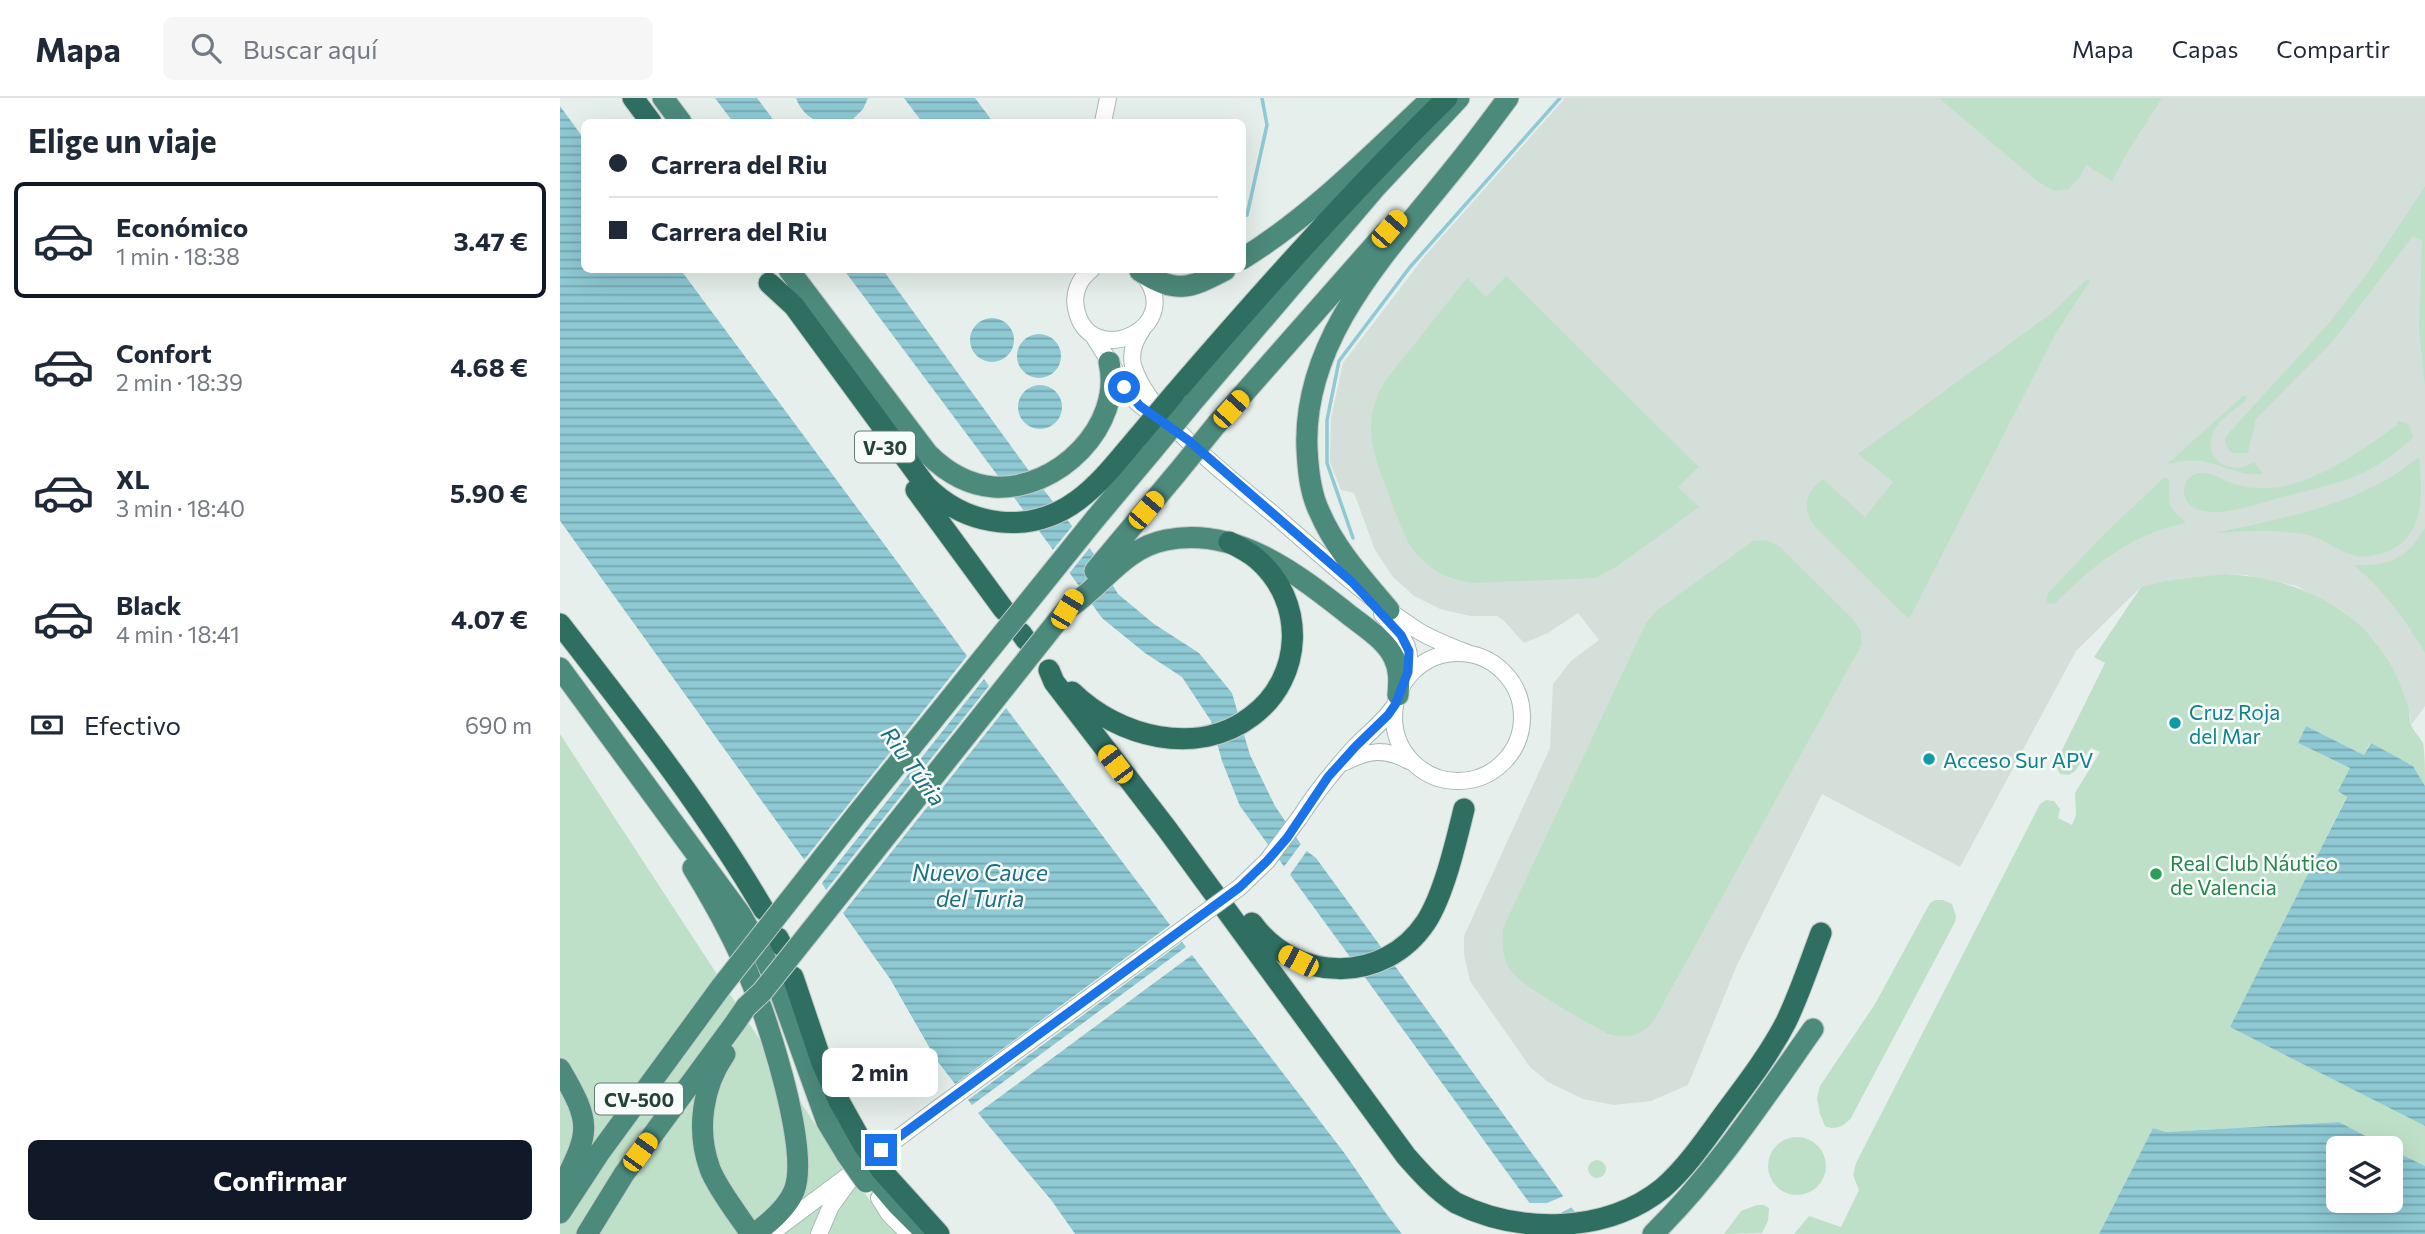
<!DOCTYPE html>
<html lang="es">
<meta charset="utf-8">
<style>
body{margin:0;font-family:Commissioner,sans-serif;background:#f6f6f7;color:#1f2937;height:100vh;display:flex;flex-direction:column;font-size:26px;white-space:nowrap}
*{box-sizing:border-box;margin:0}
p{font-size:23px;color:#747a83}
.icon{flex:none;width:38px;height:38px;fill:none;stroke:currentColor;stroke-width:2;stroke-linecap:round;stroke-linejoin:round}
.map{position:relative;flex:1;overflow:hidden}
.drawer{display:flex;flex-direction:column;background:#fff;width:560px}
.drawer>*{flex:none}
.guide{position:absolute;left:21px;top:21px;width:665px;height:154px;border-radius:10px;box-shadow:0 7px 28px #0002;display:grid;align-content:center;height:154px;padding:0 28px;background:#fff}
.tools{position:absolute;left:1766px;top:1038px;display:grid;gap:14px}
.tools a{display:grid;place-items:center;width:77px;height:77px;border-radius:10px;background:#fff;box-shadow:0 7px 28px #0002;font-size:35px}
.end{position:absolute;width:32px;height:32px;margin:-16px;border:9px solid #1a73e8;background:#fff;box-shadow:0 0 0 4px #fff}
.from{border-radius:50%}
.bubble{position:absolute;height:49px;border-radius:10px;background:#fff;box-shadow:0 7px 28px #0002;font-size:23px;font-weight:700;line-height:49px;text-align:center}
.car{position:absolute;width:21px;height:42px;margin:-21px -10px;border-radius:9px;box-shadow:0 0 5px 2px #0007;background:linear-gradient(#f5c518 24%,#345 0 40%,#f5c518 0 76%,#345 0 86%,#f5c518 0)}
.guide b{display:flex;align-items:center;gap:24px;height:66px;font-size:26px}
.guide b+b{border-top:2px solid #e0e1e3}
.guide i{width:18px;height:18px;background:#1f2937}
ul{padding:0;list-style:none}
li{display:flex;align-items:center;gap:21px;height:116px;margin:0 14px 10px;padding:0 14px;border:4px solid transparent;border-radius:10px}
li div{flex:1}
li b{display:block;font-size:26px}
li em{font-style:normal;font-weight:700}
li.selected{border-color:#111827}
li>.icon{width:63px;height:63px;stroke-width:1.5}
h2{padding:0 28px;font-size:32px;line-height:84px}
.pay{display:flex;align-items:center;gap:18px;height:77px;padding:0 28px;font-size:26px}
.pay p{margin-inline-start:auto}
.action{display:flex;gap:14px;margin-top:auto;padding:14px 28px}
.action a{flex:1;height:80px;border-radius:10px;background:#111827;color:#fff;font-size:28px;font-weight:700;line-height:80px;text-align:center}
header{display:flex;align-items:center;gap:42px;box-sizing:border-box;height:98px;padding:0 35px;background:#fff;border-bottom:2px solid #e0e1e3}
header strong{font-size:33px}
nav{display:flex;gap:38px;margin-inline-start:auto;font-size:24px}
.search{width:490px;height:63px;background:#f6f6f7;display:flex;align-items:center;gap:18px;box-sizing:border-box;padding:0 24px;border-radius:10px;color:#747a83;font-size:26px}
main{display:flex;flex:1;min-height:0}
.map>svg:first-child{display:block}
</style>
<header>
<strong>Mapa</strong>
<div class="search"><svg class="icon" aria-label="search" viewBox="0 0 24 24"><circle cx="10" cy="10" r="6"/><path d="M15 15l6 6"/></svg>Buscar aquí</div>
<nav><a>Mapa</a><a>Capas</a><a>Compartir</a></nav>
</header>
<main>
<section class="drawer">
<h2>Elige un viaje</h2>
<ul>
<li class="selected"><svg class="icon" aria-label="car" viewBox="0 0 24 24"><path d="M5 17H2v-5l4-1 3-4h7l3 4 3 1v5h-3M9 17h6M6 11h13"/><circle cx="7" cy="17" r="2"/><circle cx="17" cy="17" r="2"/></svg><div><b>Económico</b><p>1 min · 18:38</p></div><em>3.47 €</em></li>
<li><svg class="icon" aria-label="car" viewBox="0 0 24 24"><path d="M5 17H2v-5l4-1 3-4h7l3 4 3 1v5h-3M9 17h6M6 11h13"/><circle cx="7" cy="17" r="2"/><circle cx="17" cy="17" r="2"/></svg><div><b>Confort</b><p>2 min · 18:39</p></div><em>4.68 €</em></li>
<li><svg class="icon" aria-label="car" viewBox="0 0 24 24"><path d="M5 17H2v-5l4-1 3-4h7l3 4 3 1v5h-3M9 17h6M6 11h13"/><circle cx="7" cy="17" r="2"/><circle cx="17" cy="17" r="2"/></svg><div><b>XL</b><p>3 min · 18:40</p></div><em>5.90 €</em></li>
<li><svg class="icon" aria-label="car" viewBox="0 0 24 24"><path d="M5 17H2v-5l4-1 3-4h7l3 4 3 1v5h-3M9 17h6M6 11h13"/><circle cx="7" cy="17" r="2"/><circle cx="17" cy="17" r="2"/></svg><div><b>Black</b><p>4 min · 18:41</p></div><em>4.07 €</em></li>
</ul>
<div class="pay"><svg class="icon" aria-label="cash" viewBox="0 0 24 24"><path d="M3 7h18v10H3z"/><circle cx="12" cy="12" r="2"/></svg>Efectivo<p>690 m</p></div>
<div class="action"><a>Confirmar</a></div>
</section>
<div class="map">
<svg width="1865" height="1136" viewBox="0 0 1865 1136">
<defs>
<pattern id="water-rules" width="6" height="5" patternUnits="userSpaceOnUse" patternTransform="scale(1.75)"><rect width="6" height="5" fill="#8ec9d4"/><path d="M0 2.5h6" fill="none" stroke="#74a5ad"/></pattern>
</defs>
<rect width="100%" height="100%" fill="#e6efeb"/>
<path fill="#d4dfda" d="M 1005,0 L 1865,0 L 1865,608 L 1851,627 L 1850,615 L 1838,581 L 1816,544 L 1783,513 L 1737,488 L 1686,477 L 1664,476 L 1581,489 L 1516,553 L 1400,769 L 1262,696 L 1177,867 L 1128,987 L 1091,1003 L 1054,1007 L 1023,1001 L 988,984 L 970,969 L 910,883 L 904,857 L 904,838 L 990,650 L 993,586 L 1011,563 L 1039,542 L 1018,515 L 988,535 L 964,545 L 943,522 L 937,518 L 910,518 L 880,511 L 854,498 L 833,479 L 815,452 L 794,395 L 781,392 L 770,364 L 771,320 L 783,265 L 864,159 Z"/>
<path fill="#bfe0c8" d="M 1379,0 L 1602,0 L 1567,55 L 1552,83 L 1526,67 L 1519,80 L 1509,91 L 1494,93 L 1477,83 Z
M 1865,88 L 1865,288 L 1859,232 L 1862,143 L 1853,138 L 1773,243 L 1696,321 L 1688,355 L 1672,355 C 1666,349 1664,345 1667,337 L 1770,224 L 1809,173 Z
M 946,178 L 1139,369 L 1118,389 L 1139,409 L 1056,469 L 1035,480 L 913,485 C 886,481 866,470 850,448 C 841,430 834,411 827,392 C 812,352 801,324 825,283 L 907,180 L 926,199 Z
M 1527,181 L 1530,183 L 1496,235 L 1349,521 L 1254,428 C 1242,409 1245,395 1263,381 L 1305,419 L 1333,384 L 1298,356 L 1492,215 Z
M 1683,298 L 1687,298 L 1686,302 C 1676,311 1660,321 1654,333 C 1640,360 1671,380 1694,364 L 1703,376 C 1665,379 1651,352 1606,367 Z
M 1837,323 L 1848,326 L 1854,339 C 1842,349 1830,360 1816,368 C 1785,386 1749,392 1715,401 C 1696,406 1678,413 1658,414 C 1651,414 1643,414 1637,411 C 1623,406 1618,386 1633,377 C 1647,369 1664,384 1678,387 C 1688,390 1699,390 1710,390 C 1755,386 1802,353 1837,327 Z
M 1859,359 C 1863,394 1865,437 1829,453 C 1817,458 1804,460 1792,457 C 1776,452 1764,441 1748,437 C 1719,431 1679,433 1650,436 C 1703,424 1759,415 1808,391 C 1827,383 1843,371 1859,359 Z
M 1604,380 L 1608,380 C 1611,389 1607,399 1611,408 C 1614,415 1622,420 1626,425 C 1570,436 1533,468 1494,506 L 1486,505 L 1488,495 L 1547,433 Z
M 1865,430 L 1865,555 C 1845,521 1824,493 1794,467 C 1829,468 1847,461 1865,430 Z
M 1206,442 L 1219,448 L 1292,520 L 1301,534 L 1302,546 L 1093,924 C 1080,939 1066,941 1048,936 C 1028,925 962,889 951,873 C 942,861 942,845 943,830 L 1086,525 L 1096,513 L 1193,443 Z
M 1664,476 C 1737,479 1807,511 1838,581 C 1842,591 1846,601 1849,612 C 1850,617 1849,622 1851,627 C 1854,634 1860,639 1863,645 C 1865,656 1865,675 1865,688 L 1853,668 L 1810,645 L 1804,657 L 1746,628 L 1738,645 L 1790,670 L 1787,698 L 1671,929 L 1865,1028 L 1865,1068 L 1779,1024 L 1606,1034 L 1593,1030 L 1539,1136 L 1234,1136 L 1249,1118 L 1281,1129 L 1299,1092 L 1293,1077 L 1296,1065 L 1480,706 L 1486,702 L 1494,703 L 1500,711 L 1498,720 L 1512,727 L 1516,717 L 1515,695 L 1540,654 L 1531,650 L 1515,673 L 1509,677 L 1500,676 L 1495,666 L 1545,565 L 1534,559 L 1581,489 L 1606,483 Z
M 0,636 L 264,1040 L 320,1116 L 338,1136 L 0,1136 Z
M 1375,802 L 1383,802 L 1392,806 L 1396,818 L 1395,824 L 1291,1020 C 1284,1028 1275,1033 1265,1028 L 1260,1016 L 1257,1000 L 1260,988 L 1315,906 L 1370,805 Z
M1208 1068a29 29 0 1 1 58 0a29 29 0 1 1-58 0Z
M1028 1071a9 9 0 1 1 18 0a9 9 0 1 1-18 0Z
M 1197,1107 L 1204,1107 L 1209,1110 L 1208,1123 L 1202,1135 L 1164,1136 L 1181,1113 Z"/>
<path fill="url(#water-rules)" d="M 155,0 L 197,0 L 215,24 L 173,24 Z
M 236,0 L 308,0 L 303,11 L 291,23 C 267,30 245,24 236,0 Z
M 344,0 L 415,0 L 433,24 L 362,24 Z
M 0,8 L 24,41 L 24,172 L 121,172 L 442,604 L 786,1057 L 842,1136 L 515,1136 L 491,1102 L 436,1039 L 377,963 L 330,881 L 0,423 Z
M 284,172 L 323,172 L 469,373 L 534,456 L 558,496 L 594,526 L 639,555 L 672,595 L 690,657 L 715,708 L 744,751 L 756,760 L 1031,1136 L 971,1107 L 680,708 L 662,663 L 651,623 L 622,579 L 585,555 L 542,520 L 491,449 Z
M410 242a22 22 0 1 1 44 0a22 22 0 1 1-44 0Z
M457 258a22 22 0 1 1 44 0a22 22 0 1 1-44 0Z
M458 309a22 22 0 1 1 44 0a22 22 0 1 1-44 0Z
M 1746,628 L 1804,657 L 1811,645 L 1853,668 L 1865,688 L 1865,1028 L 1670,929 L 1787,699 L 1778,693 L 1790,670 L 1738,645 Z
M 1779,1024 L 1829,1050 L 1778,1050 L 1778,1102 L 1830,1102 L 1831,1051 L 1865,1068 L 1865,1136 L 1539,1136 L 1593,1030 L 1606,1034 Z"/>
<path fill="#e6efeb" fill-rule="evenodd" d="M 121,172 L 125,172 L 445,602 L 789,1055 L 845,1136 L 842,1136 L 825,1114 L 786,1057 L 632,857 L 418,1015 L 491,1102 L 515,1136 L 511,1136 L 488,1104 L 433,1041 L 374,965 L 327,883 L 0,429 L 0,423 L 244,762 L 407,558 ZM 424,581 L 429,588 L 266,792 L 262,785 ZM 446,610 L 610,827 L 395,986 L 377,963 L 330,881 L 283,815 ZM 622,844 L 626,849 L 412,1007 L 408,1002 Z
M 515,425 L 532,447 L 507,478 L 491,454 Z
M 743,743 L 749,750 L 729,778 L 723,770 Z
M 1006,1097 L 1014,1108 L 997,1117 L 1022,1118 L 1035,1136 L 991,1136 L 966,1105 L 987,1105 Z"/>
<g fill="none" stroke-linecap="round" stroke-linejoin="round">
<path stroke="#8ec9d4" stroke-width="3.5" d="M 687,117 L 707,27 L 702,0
M 793,440 L 767,365 L 767,322 L 779,263 L 850,169 L 1000,0"/>
<defs>
<path id="tertiary" d="M 543,24 L 548,0
M 531,172 C 519,181 513,195 516,210 C 528,275 631,229 581,174
M 582,232 C 575,242 570,254 573,267 C 588,320 677,385 719,421 C 763,459 807,500 857,532 C 873,542 892,549 910,556
M 532,236 L 573,301 L 602,325
M 822,516 C 842,538 857,550 845,581
M834 619a64 64 0 1 1 128 0a64 64 0 1 1-128 0Z
M 785,664 C 809,652 825,650 849,663
M 740,719 C 756,694 774,672 794,650 C 808,635 824,624 835,607
M 319,1100 L 329,1116 L 349,1136
M 210,1136 L 377,1011
M 259,1136 L 271,1108 L 290,1082"/>
<path id="trunk" d="M 103,0 L 121,24
M 682,161 C 752,118 812,56 872,0
M 229,172 L 368,356 C 386,374 408,387 434,389 C 497,393 564,328 549,264
M 580,173 C 616,196 629,191 665,172
M 630,307 L 816,89 L 899,0
M 656,327 L 826,134
M 535,421 L 592,353
M 535,473 L 617,375
M 507,511 C 542,489 563,450 606,442 C 676,428 736,475 788,516 C 803,528 826,542 834,560 C 840,572 839,584 838,597
M 829,512 C 803,481 775,451 759,413 C 750,394 748,372 747,351 C 742,238 831,150 896,68 C 914,46 931,23 948,0
M 0,570 L 181,817 L 205,860 L 221,896 L 267,1024 L 287,1057
M 133,770 C 155,806 177,845 192,885 C 209,926 250,1053 234,1093 C 227,1110 209,1125 194,1136
M 165,956 C 142,989 136,1033 150,1071 C 157,1090 179,1118 191,1136
M 0,971 C 35,1030 28,1035 0,1094
M 314,1079 L 337,1106 L 367,1136
M 0,1115 L 40,1054 L 161,889
M 27,1136 L 64,1076 L 175,925
M 1093,1136 C 1155,1075 1203,1002 1253,931"/>
<path id="motorway" d="M 73,0 L 91,24
M 209,185 L 234,208 L 366,388 C 407,429 470,438 518,402 C 541,385 559,361 577,340
M 614,296 C 702,194 791,94 887,0
M 356,392 L 444,512
M 0,526 C 72,619 145,711 204,812
M 461,535 L 466,542
M 489,572 L 494,584 L 607,731 L 846,1058 C 861,1075 876,1092 896,1105 C 959,1136 1046,1136 1103,1090 C 1128,1068 1147,1039 1167,1012 C 1188,984 1210,955 1226,924 C 1240,895 1250,864 1261,835
M 512,594 C 558,639 637,660 692,618 C 744,579 746,503 697,461 C 689,454 679,449 669,444
M 692,825 C 735,885 824,887 866,824 C 884,796 896,744 904,711
M 218,840 L 222,848
M 233,879 L 262,965 L 279,1003 L 303,1046
M 322,1073 L 379,1136"/>
</defs>
<use href="#tertiary" stroke="#a8b8b2" stroke-width="18"/>
<use href="#trunk" stroke="#c2cac8" stroke-width="23"/>
<use href="#motorway" stroke="#c2cac8" stroke-width="23"/>
<use href="#tertiary" stroke="#fff" stroke-width="16"/>
<use href="#trunk" stroke="#4c8a7c" stroke-width="21"/>
<use href="#motorway" stroke="#2f6f62" stroke-width="21"/>
<defs>
<path id="tertiary-bridge" d="M 377,1011 L 680,789 L 707,763 L 740,719"/>
<path id="trunk-bridge" d="M 592,353 L 630,307
M 617,375 L 656,327
M 161,889 L 298,715 L 535,421
M 175,925 L 186,909 L 202,894 L 507,511
M 287,1057 L 306,1084"/>
<path id="motorway-bridge" d="M 577,340 L 614,296
M 303,1046 L 322,1073"/>
</defs>
<use href="#tertiary-bridge" stroke="#a8b8b2" stroke-width="18" stroke-linecap="butt"/>
<use href="#trunk-bridge" stroke="#c2cac8" stroke-width="23" stroke-linecap="butt"/>
<use href="#motorway-bridge" stroke="#c2cac8" stroke-width="23" stroke-linecap="butt"/>
<use href="#tertiary-bridge" stroke="#fff" stroke-width="16"/>
<use href="#trunk-bridge" stroke="#4c8a7c" stroke-width="21"/>
<use href="#motorway-bridge" stroke="#2f6f62" stroke-width="21"/>
</g>
<g fill="none" stroke-linecap="round" stroke-linejoin="round">
<path stroke="#1a73e8" stroke-width="9" d="M 321,1052 L 680,789 L 707,763 L 727,740 L 768,679 L 796,648 L 828,617 L 835,607 L 848,574 L 849,553 L 841,537 L 792,484 L 628,342 L 580,308 L 564,289"/>
</g>
<g fill="#0f9aa8" stroke="#f7fbf9" stroke-width="2.5">
<circle cx="1615" cy="625" r="7"/>
<circle cx="1369" cy="661" r="7"/>
</g>
<circle fill="#2e9e5b" stroke="#f7fbf9" stroke-width="2.5" cx="1596" cy="776" r="7"/>
<g text-anchor="middle" dominant-baseline="central" stroke-width="5" stroke-linejoin="round" paint-order="stroke">
<g fill="#f7fbf9" stroke="#637a73" stroke-width="2">
<rect x="295" y="333.5" width="60" height="31" rx="5"/>
<rect x="35" y="985.5" width="88" height="31" rx="5"/>
</g>
<g font-size="19" font-weight="bold" fill="#24423a">
<text x="325" y="349">V-30</text>
<text x="79" y="1001">CV-500</text>
</g>
<g font-size="21" fill="#0d838f" stroke="#f7fbf9" text-anchor="start">
<text x="1629" y="613">Cruz Roja<tspan x="1629" dy="24">del Mar</tspan></text>
<text x="1383" y="661">Acceso Sur APV</text>
</g>
<g font-size="21" fill="#27864d" stroke="#f7fbf9" text-anchor="start">
<text x="1610" y="764">Real Club Náutico<tspan x="1610" dy="24">de Valencia</tspan></text>
</g>
<g font-size="23" font-style="italic" fill="#1c6f80" stroke="#f7fbf9">
<text transform="translate(354 668) rotate(54)">Riu Túria</text>
<text x="420" y="774">Nuevo Cauce<tspan x="420" dy="26">del Turia</tspan></text>
</g>
</g>
</svg>
<div class="tools">
<a><svg class="icon" aria-label="layers" viewBox="0 0 24 24"><path d="M12 4l9 5-9 5-9-5zM3 14l9 5 9-5"/></svg></a>
</div>
<i class="end from" style="left:564px;top:289px"></i>
<i class="end" style="left:321px;top:1052px"></i>
<div class="bubble" style="left:262px;top:950px;width:116px">2 min</div>
<i class="car" style="left:829px;top:131px;rotate:41deg"></i>
<i class="car" style="left:671px;top:311px;rotate:42deg"></i>
<i class="car" style="left:586px;top:412px;rotate:40deg"></i>
<i class="car" style="left:507px;top:511px;rotate:31deg"></i>
<i class="car" style="left:555px;top:666px;rotate:323deg"></i>
<i class="car" style="left:738px;top:863px;rotate:297deg"></i>
<i class="car" style="left:80px;top:1054px;rotate:36deg"></i>
<div class="guide">
<b><i class="from"></i>Carrera del Riu</b>
<b><i></i>Carrera del Riu</b>
</div>
</div>
</main>
